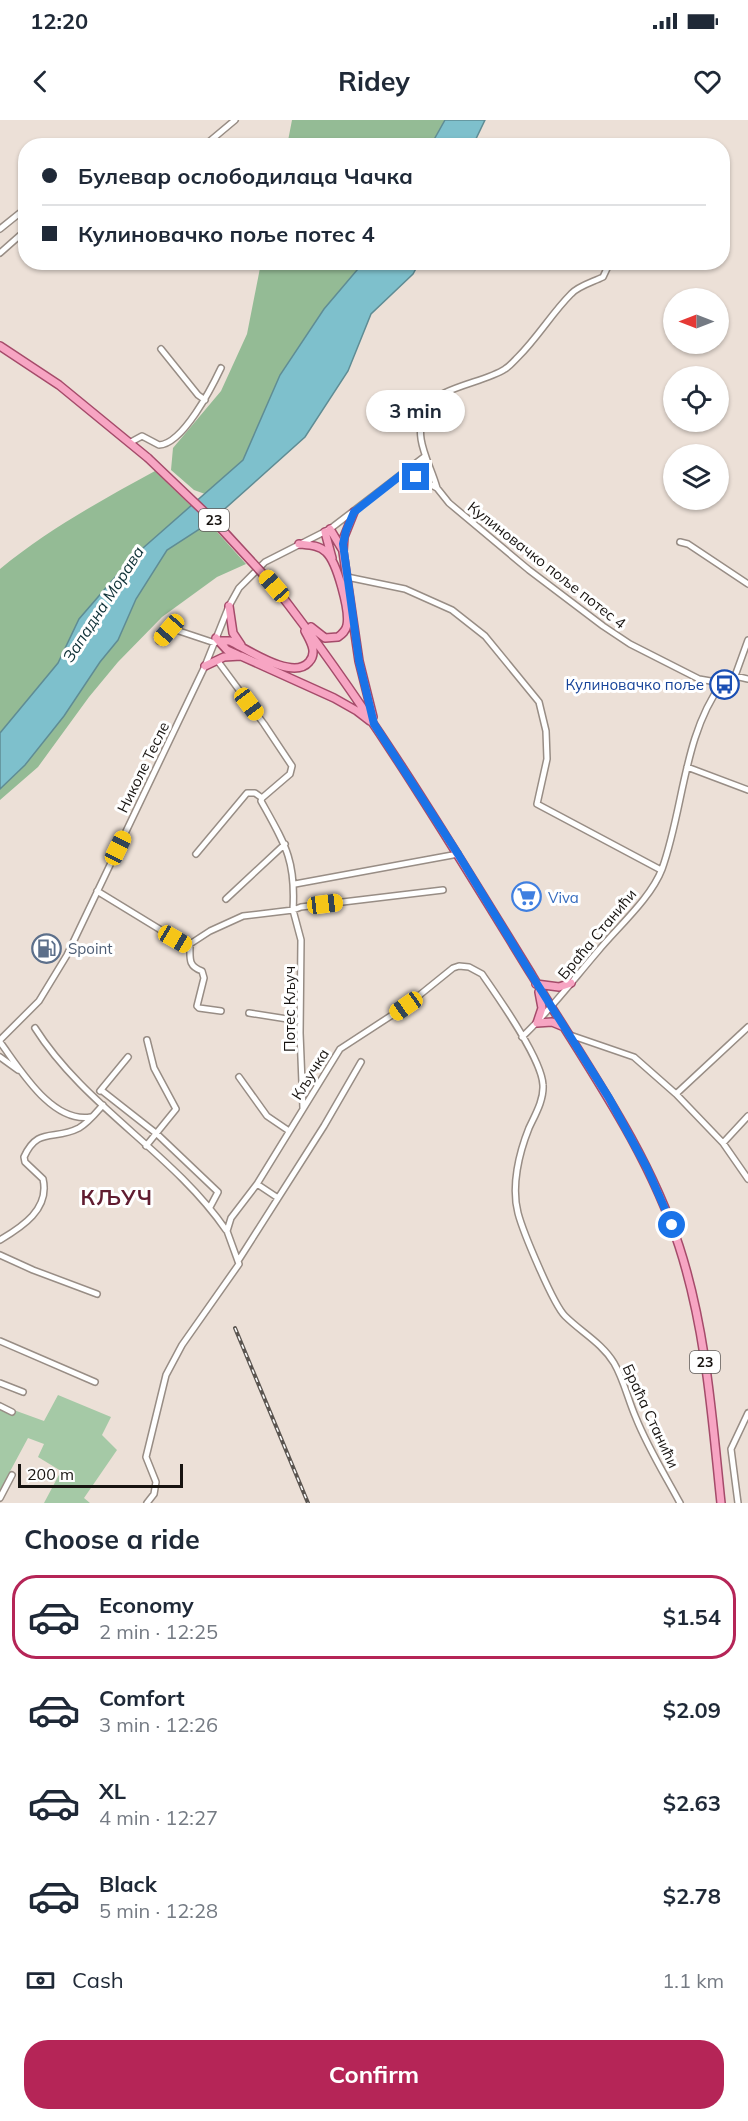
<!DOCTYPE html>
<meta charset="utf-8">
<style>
body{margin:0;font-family:Mulish,sans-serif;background:#f6f6f7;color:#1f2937;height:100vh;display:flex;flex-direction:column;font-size:22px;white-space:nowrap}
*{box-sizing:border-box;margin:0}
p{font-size:20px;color:#747a83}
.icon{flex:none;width:33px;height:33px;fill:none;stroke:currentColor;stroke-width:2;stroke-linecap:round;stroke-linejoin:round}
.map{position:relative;height:1383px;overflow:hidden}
.panel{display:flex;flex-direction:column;background:#fff;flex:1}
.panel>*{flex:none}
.guide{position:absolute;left:18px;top:18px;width:712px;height:132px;border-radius:24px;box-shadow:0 2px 4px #0004;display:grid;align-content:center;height:132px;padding:0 24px;background:#fff}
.needle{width:39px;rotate:270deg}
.controls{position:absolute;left:663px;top:168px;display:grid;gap:12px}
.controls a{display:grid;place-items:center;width:66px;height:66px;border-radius:50%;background:#fff;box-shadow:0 2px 4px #0004;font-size:30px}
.scale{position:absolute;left:18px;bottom:15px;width:165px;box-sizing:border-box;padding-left:6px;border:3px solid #171310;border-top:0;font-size:16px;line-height:21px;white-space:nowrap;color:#171310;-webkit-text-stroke:4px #fff;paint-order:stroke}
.end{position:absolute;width:27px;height:27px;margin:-14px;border:8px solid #1a73e8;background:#fff;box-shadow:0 0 0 3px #fff}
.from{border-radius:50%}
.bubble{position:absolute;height:42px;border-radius:21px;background:#fff;box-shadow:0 2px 4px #0004;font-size:20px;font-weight:700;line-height:42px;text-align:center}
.car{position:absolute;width:18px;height:36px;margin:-18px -9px;border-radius:8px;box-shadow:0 0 4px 2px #0007;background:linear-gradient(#f5c518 24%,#345 0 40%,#f5c518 0 76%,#345 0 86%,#f5c518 0)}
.guide b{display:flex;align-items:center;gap:21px;height:57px;font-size:22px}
.guide b+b{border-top:2px solid #e0e1e3}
.guide i{width:15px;height:15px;background:#1f2937}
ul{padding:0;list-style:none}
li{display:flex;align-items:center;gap:18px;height:84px;margin:0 12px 9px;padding:0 12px;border:3px solid transparent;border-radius:24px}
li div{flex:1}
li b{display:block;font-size:22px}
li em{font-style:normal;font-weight:700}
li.selected{border-color:#b52557}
li>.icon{width:54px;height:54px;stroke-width:1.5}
h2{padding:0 24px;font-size:27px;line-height:72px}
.pay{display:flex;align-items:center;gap:15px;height:66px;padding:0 24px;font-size:22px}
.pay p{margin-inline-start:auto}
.primary-button{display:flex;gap:12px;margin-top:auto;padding:12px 24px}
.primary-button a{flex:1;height:69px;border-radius:24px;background:#b52557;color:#fff;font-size:24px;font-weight:700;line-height:69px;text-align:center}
.status{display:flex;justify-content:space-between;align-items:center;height:42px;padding:0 30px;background:#fff;direction:ltr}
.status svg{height:16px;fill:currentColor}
header{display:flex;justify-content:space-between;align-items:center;height:78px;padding:0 24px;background:#fff;font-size:27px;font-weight:700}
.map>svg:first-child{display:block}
</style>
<div class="status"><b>12:20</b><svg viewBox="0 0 49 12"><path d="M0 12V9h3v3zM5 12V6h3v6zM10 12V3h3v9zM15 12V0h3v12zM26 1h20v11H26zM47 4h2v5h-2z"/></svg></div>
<header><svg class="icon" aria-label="back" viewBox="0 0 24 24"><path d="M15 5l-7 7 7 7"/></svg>Ridey<svg class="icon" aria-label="heart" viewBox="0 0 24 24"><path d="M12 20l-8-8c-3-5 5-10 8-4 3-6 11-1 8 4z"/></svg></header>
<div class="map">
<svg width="748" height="1383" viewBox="0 0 748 1383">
<rect width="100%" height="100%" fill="#ece0d7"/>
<path fill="#a5c9a6" d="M 58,1275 L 111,1297 L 102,1315 L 117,1330 L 84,1378 L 90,1383 L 44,1383 L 61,1351 L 38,1337 L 44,1324 L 28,1318 L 0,1370 L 0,1285 L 44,1301 Z"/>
<path fill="#94bb95" d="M 292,0 L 445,0 L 431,25 L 287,26 Z
M 261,143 L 363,143 L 324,189 L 280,255 L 243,340 L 205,374 L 194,370 L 171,350 L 173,328 L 221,271 L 247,214 Z
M 155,351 L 191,386 L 143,428 L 80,499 L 58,543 L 0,613 L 0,449 C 47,410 102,380 155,351 Z
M 209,403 L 246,444 L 217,457 L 162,497 L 118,542 L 89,577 L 38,647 L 0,680 L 0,669 L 25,645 L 64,596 L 100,542 L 118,520 L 136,479 L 167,430 Z"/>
<path fill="#7ec0cc" stroke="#5f8c94" stroke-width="1.5" d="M 445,0 L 485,0 L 473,25 L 431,25 Z
M 363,143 L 419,143 L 413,154 L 371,194 L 348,251 L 305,317 L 209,403 L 167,430 L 136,479 L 118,520 L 100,542 L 64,596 L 25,645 L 0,669 L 0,613 L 58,543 L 79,499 L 117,455 L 143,428 L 243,340 L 280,255 L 324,189 Z"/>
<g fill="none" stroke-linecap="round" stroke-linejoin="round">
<defs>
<path id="minor" d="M 204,26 L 235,0
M 0,109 L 26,88
M 0,133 L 26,110
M 161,229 L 198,275 L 205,280
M 131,322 L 142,316 L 159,325 C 183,324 212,267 221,248
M 401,355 L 416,357 L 437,368 L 449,383 L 529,450 L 603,506 L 630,524 L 699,559 L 722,563 L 735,556 L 748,559
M 437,368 C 430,342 412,318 425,290 C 436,267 484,263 505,249 C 510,246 514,241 518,237 C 538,217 552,193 571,174 C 578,166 593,162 603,157 L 610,142
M 680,422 L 688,424 L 748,464
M 347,457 L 405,469 L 452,490 L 485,516 L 539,582 L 546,611 L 547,639 L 537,684 L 661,750
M 159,521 L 169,510 L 173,509 L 215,523
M 217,540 L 264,604 L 292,646 L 290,654 L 262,678 L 261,681 C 285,724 296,740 293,790 L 301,787 L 443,770
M 735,556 L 748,520
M 687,647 L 748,670
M 196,734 L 247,673 L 255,673 L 262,678
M 295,764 L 458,734
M 97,771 L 187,826 L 210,811 L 243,796 L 293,790 L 301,820 L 300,913 L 303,988
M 226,779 L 285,724
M 190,825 C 190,839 188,846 202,851 L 204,858 L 197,886 L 199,888 L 221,891
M 249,893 L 300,901
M 35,908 C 85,987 173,1033 226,1110
M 570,915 L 634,937 L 676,974 L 723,1023 L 748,1059
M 522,917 C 550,891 573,860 598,831 C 618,807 651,778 662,749 C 684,688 683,616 722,563
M 0,920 L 39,881 L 67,835 L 205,546 L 229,486 L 239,468 L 265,442 L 330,409 L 424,337
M 0,922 C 20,949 52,1004 91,997
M 0,937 L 18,950
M 239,957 L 267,996 L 289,1011
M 101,970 L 157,1014 L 218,1072 L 210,1087
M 100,971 L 128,937
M 676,974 L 748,907
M 723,1023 L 748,996
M 146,1026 L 176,989 L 154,948 L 147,920
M 257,1064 L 278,1078
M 0,1120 C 22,1107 50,1089 43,1059 L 25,1042 L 24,1037 C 38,1006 54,1021 79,1008 C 88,1003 96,993 103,985
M 0,1135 L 33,1150 L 97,1174
M 238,1141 L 324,1006 L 361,942
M 0,1221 L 95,1262
M 0,1263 L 23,1272
M 0,1286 L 12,1292
M 0,1378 L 12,1355
M 147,1383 L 154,1374 L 156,1362 L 146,1337 L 166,1255 L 182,1225 L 239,1144 L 227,1111 L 231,1098 L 257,1064 L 340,929 L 406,886 L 453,848 L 459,846 L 469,847 L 482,854 C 498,877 542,939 543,965 C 544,980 535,995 529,1008 C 519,1033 511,1066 518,1093 C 523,1112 553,1184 565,1196 C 581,1212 602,1223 614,1243 C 624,1260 628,1280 636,1298 C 648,1328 665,1355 680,1383
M 738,1383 L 731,1329 L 748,1293"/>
<path id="major" d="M 0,226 L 59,265 L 148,338
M 354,392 L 344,417 L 343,432 L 359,541 L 373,597
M 330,409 L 342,429
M 325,412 L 332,438
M 299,424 C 308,425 319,425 326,432 C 337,442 350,491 347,505 C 346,511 342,514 338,517 L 325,518 L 311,507
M 274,466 C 371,590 451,724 533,857 C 586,945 647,1028 679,1126 C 706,1209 712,1297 721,1383
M 229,486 L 233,513 L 241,525
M 216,518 L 227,530 L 238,535
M 220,521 L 230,521 C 247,529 293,561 309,542 C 318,532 310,521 305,511
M 205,546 L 224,537 L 241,536 L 334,578 L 357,591 L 370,601
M 536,864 L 559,867 L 571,863
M 539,872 L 542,888 L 537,903 L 552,902 L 564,907"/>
</defs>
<use href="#minor" stroke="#988d85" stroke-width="8"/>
<use href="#major" stroke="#a54b6a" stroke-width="10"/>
<use href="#minor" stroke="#fff" stroke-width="5"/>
<use href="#major" stroke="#f7a5c3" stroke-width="7"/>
<defs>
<path id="rail" d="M 235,1208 L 308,1383"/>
</defs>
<use href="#rail" stroke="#5b5550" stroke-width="4"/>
<use href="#rail" stroke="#fff" stroke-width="1.5" stroke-dasharray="4.5" stroke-linecap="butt"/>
<defs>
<path id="major-bridge" d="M 148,338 L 216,403 L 274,466"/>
</defs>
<use href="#major-bridge" stroke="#a54b6a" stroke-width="10" stroke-linecap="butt"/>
<use href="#major-bridge" stroke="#f7a5c3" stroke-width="7"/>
</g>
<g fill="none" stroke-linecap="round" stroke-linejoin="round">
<path stroke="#1a73e8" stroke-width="8" d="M 416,357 L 401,355 L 354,392 L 346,411 L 343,424 L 359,541 L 374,604 L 458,734 L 534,859 L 609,978 L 647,1048 L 672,1105"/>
</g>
<defs>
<symbol id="bus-ring" viewBox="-11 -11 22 22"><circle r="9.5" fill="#fff" stroke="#1a4fb4" stroke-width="1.5"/><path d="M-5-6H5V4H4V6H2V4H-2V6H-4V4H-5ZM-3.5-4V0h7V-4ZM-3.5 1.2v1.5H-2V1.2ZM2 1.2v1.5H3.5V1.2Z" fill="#1a4fb4"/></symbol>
<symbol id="supermarket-ring" viewBox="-11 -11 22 22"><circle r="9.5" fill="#fff" stroke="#3f7fe0" stroke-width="1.5"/><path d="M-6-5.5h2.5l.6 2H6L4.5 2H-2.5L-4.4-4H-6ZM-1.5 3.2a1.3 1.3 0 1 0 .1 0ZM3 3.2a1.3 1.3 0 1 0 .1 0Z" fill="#3f7fe0"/></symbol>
<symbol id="fuel-ring" viewBox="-11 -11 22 22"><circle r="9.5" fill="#fff" stroke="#5c6f8a" stroke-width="1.5"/><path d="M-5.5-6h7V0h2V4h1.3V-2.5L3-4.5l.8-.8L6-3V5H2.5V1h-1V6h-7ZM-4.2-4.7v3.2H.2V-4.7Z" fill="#5c6f8a"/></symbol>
</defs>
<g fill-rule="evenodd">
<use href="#bus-ring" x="708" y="548" width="33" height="33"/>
<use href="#supermarket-ring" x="510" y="760" width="33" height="33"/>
<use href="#fuel-ring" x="30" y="812" width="33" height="33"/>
</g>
<g text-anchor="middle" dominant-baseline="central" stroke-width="6" stroke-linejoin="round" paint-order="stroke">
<g fill="#fff" stroke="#5d5a58" stroke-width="1.5">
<rect x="199" y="389" width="30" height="22" rx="4.5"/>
<rect x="690" y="1231" width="30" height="22" rx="4.5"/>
</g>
<g font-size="14" font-weight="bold" fill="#171310">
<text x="214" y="400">23</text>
<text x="705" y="1242">23</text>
</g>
<g font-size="15" fill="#171310" stroke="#fff">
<text transform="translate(547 445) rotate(38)">Кулиновачко поље потес 4</text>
<text transform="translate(143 647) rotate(-64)">Николе Тесле</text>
<text transform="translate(597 814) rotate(-50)">Браћа Станићи</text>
<text transform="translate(289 889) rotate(-90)">Потес Кључ</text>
<text transform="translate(310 954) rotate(-58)">Кључка</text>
<text transform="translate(651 1296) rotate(65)">Браћа Станићи</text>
</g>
<g font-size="15" fill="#164399" stroke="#fff" text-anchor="end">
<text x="704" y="564">Кулиновачко поље</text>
</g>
<g font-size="15" fill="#366cbe" stroke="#fff" text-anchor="start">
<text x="548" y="777">Viva</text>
</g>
<g font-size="15" fill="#4e5e75" stroke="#fff" text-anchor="start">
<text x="68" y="828">Spoint</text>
</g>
<g font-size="16" font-style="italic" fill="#0f3137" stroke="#fff">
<text transform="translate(103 484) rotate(-57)">Западна Морава</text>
</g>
<g font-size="21" font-weight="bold" letter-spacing="1.5" fill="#601c30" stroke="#fff">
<text x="117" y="1077">КЉУЧ</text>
</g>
</g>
</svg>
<div class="controls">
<a><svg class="needle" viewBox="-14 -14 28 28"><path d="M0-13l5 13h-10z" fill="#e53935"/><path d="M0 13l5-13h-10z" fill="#747a83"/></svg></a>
<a><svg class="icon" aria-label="locate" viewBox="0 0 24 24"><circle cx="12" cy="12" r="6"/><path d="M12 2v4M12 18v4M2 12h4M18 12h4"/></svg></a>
<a><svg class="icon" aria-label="layers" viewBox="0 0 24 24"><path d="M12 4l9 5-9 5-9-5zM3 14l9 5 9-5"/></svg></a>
</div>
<div class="scale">200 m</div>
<i class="end from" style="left:672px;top:1105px"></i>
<i class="end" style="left:416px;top:357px"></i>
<div class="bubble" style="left:366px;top:270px;width:99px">3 min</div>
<i class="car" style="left:274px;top:466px;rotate:319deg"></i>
<i class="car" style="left:169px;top:510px;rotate:221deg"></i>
<i class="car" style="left:249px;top:584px;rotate:143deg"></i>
<i class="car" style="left:118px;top:728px;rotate:26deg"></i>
<i class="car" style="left:325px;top:784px;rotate:83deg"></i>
<i class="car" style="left:175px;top:819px;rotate:120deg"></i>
<i class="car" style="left:406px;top:886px;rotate:235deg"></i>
<div class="guide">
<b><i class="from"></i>Булевар ослободилаца Чачка</b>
<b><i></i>Кулиновачко поље потес 4</b>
</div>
</div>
<section class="panel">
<h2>Choose a ride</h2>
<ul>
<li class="selected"><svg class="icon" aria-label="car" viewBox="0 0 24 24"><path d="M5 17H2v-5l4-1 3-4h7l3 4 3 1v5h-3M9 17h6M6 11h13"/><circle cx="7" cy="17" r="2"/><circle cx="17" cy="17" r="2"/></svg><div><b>Economy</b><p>2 min · 12:25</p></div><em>$1.54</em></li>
<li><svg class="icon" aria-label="car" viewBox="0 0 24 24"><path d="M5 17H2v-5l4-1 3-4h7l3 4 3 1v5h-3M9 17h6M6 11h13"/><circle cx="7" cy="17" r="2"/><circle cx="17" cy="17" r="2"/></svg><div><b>Comfort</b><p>3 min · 12:26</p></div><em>$2.09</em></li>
<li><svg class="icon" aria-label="car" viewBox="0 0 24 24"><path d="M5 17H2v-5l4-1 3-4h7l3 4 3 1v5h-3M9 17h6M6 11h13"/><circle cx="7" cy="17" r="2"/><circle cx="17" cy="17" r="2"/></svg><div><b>XL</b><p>4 min · 12:27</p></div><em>$2.63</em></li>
<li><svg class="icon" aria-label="car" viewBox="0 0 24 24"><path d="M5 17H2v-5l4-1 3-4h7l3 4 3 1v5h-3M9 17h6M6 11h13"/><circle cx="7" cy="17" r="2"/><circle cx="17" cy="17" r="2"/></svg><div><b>Black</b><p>5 min · 12:28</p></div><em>$2.78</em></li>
</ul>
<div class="pay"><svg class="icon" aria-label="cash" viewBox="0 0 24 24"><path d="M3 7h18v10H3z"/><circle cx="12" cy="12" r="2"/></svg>Cash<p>1.1 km</p></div>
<div class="primary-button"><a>Confirm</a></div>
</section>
